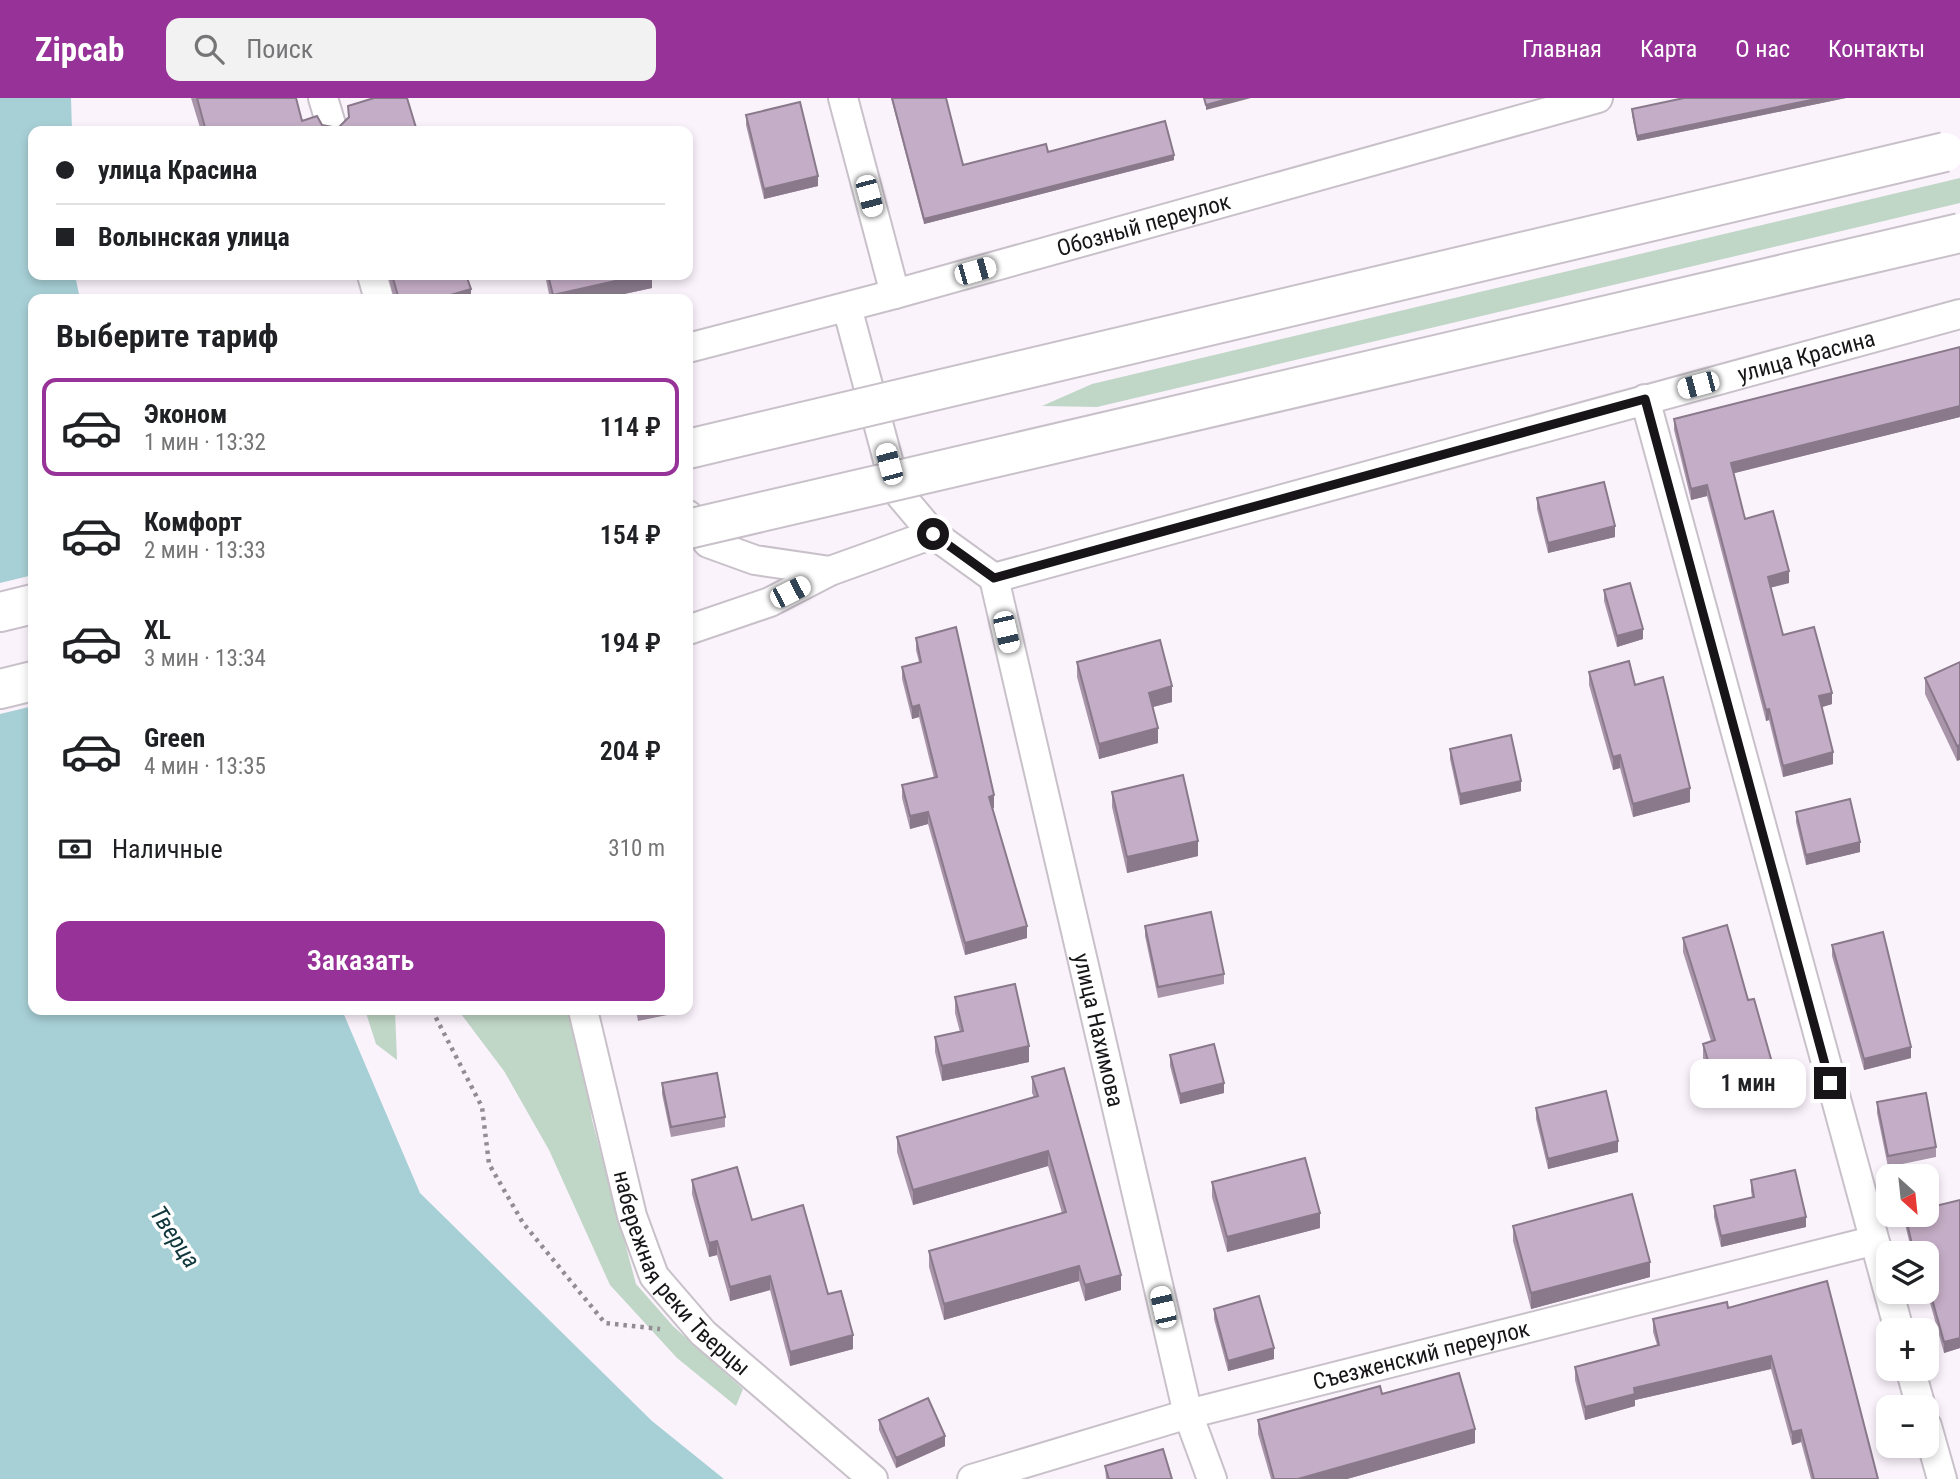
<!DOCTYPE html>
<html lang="ru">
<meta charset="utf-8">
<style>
body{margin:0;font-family:"Roboto Condensed",sans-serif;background:#f2f2f2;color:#202124;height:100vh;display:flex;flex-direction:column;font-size:26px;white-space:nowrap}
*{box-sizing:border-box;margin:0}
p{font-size:23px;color:#757577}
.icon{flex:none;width:38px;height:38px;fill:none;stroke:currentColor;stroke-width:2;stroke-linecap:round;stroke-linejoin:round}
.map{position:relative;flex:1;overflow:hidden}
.drawer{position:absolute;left:28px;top:196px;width:665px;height:721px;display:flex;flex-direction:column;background:#fff;border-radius:14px;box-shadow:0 4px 10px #0003}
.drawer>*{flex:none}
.top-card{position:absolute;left:28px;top:28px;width:665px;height:154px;border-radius:14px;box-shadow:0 4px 10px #0003;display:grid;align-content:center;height:154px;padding:0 28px;background:#fff}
.needle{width:46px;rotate:153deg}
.tools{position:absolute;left:1876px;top:1066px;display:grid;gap:14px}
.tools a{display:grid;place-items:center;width:63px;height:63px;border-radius:14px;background:#fff;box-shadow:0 4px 10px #0003;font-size:35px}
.end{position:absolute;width:32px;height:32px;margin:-16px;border:9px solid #171518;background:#fff;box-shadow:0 0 0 4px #fff}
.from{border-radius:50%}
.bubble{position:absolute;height:49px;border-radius:14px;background:#fff;box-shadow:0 4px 10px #0003;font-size:23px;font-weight:600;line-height:49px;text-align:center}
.car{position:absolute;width:21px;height:42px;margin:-21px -10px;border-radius:9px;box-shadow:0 0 5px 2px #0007;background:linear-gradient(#fff 24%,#345 0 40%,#fff 0 76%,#345 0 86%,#fff 0)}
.top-card b{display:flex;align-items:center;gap:24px;height:66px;font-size:26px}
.top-card b+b{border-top:2px solid #e0e0e0}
.top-card i{width:18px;height:18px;background:#202124}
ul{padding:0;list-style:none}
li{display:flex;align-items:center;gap:21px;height:98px;margin:0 14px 10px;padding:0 14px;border:4px solid transparent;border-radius:14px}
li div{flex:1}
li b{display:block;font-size:26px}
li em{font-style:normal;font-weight:600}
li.on{border-color:#963298}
li>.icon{width:63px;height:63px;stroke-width:1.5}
h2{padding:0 28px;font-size:32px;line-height:84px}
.pay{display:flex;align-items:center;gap:18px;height:77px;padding:0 28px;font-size:26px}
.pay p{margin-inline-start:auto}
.action{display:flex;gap:14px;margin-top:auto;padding:14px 28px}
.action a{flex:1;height:80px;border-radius:14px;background:#963298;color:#fff;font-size:28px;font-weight:600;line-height:80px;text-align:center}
header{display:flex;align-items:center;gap:42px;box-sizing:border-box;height:98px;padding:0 35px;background:#963298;color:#fff}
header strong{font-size:33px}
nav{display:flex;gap:38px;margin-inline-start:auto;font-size:24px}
.search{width:490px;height:63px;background:#f2f2f2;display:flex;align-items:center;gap:18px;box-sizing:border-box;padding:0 24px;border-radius:14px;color:#757577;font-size:26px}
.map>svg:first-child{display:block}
</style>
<header>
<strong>Zipcab</strong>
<div class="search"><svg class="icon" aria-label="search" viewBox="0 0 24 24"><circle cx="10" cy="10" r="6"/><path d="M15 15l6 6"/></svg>Поиск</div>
<nav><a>Главная</a><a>Карта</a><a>О нас</a><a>Контакты</a></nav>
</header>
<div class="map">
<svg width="1960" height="1381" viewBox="0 0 1960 1381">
<rect width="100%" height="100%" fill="#fbf3fc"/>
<path fill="#c0d6c6" d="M 1960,80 L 1960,105 L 1097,309 L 1042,308 L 1092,286 Z
M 365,912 L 395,912 L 397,962 L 376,946 Z
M 458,912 L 576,912 L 592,1022 L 636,1186 L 673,1228 L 743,1291 L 736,1308 L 677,1260 L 610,1187 L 549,1052 L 504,973 Z"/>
<path fill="#a7d0d6" d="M 0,0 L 71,0 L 72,33 L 33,33 L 33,177 L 75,177 L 80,201 L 33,201 L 33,912 L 342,912 L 420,1095 L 652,1323 L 724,1381 L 0,1381 Z"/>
<path fill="#fbf3fc" d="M 33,477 L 33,608 L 0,616 L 0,485 Z"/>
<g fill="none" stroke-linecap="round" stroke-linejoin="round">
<defs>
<g id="street">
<path d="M 323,0 L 333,33"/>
<path d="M 843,0 L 895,196"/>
<path d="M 372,177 L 379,201"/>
<path d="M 847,209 L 896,392 L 933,436 L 994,480"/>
<path id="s1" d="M 688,250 L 895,196 L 1598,0"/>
<path d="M 1645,301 L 1899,1232"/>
<path d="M 688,417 L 708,445 L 755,462 L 830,473"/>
<path id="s2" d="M 994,480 L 1960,216"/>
<path id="s3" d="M 994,480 L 1188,1316 L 1212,1381"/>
<path d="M 688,532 L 770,504 L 830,473 L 933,436"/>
<path id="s4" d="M 583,912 L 632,1118 L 654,1178 L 703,1235 L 873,1381"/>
<path d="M 1910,1270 L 1921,1309"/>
<path d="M 1927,1328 L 1942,1381"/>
<path id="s5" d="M 972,1381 L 1188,1316 L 1872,1143"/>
</g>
<path id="secondary" d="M 0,514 L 33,506
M 0,591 L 33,583"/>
</defs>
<use href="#street" stroke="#c9c1ca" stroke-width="32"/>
<use href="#secondary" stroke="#c9c1ca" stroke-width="42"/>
<path stroke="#928d93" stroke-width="4.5" stroke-dasharray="3.5 5" stroke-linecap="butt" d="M 432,912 L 482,1009 L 489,1066 L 523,1125 L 605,1225 L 660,1231"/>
<use href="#street" stroke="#fff" stroke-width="28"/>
<use href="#secondary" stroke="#fff" stroke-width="38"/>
<defs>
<path id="secondary-bridge" d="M 688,351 L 1945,54
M 688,431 L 1960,135"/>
</defs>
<use href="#secondary-bridge" stroke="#c9c1ca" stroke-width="42" stroke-linecap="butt"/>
<use href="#secondary-bridge" stroke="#fff" stroke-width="38"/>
</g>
<path fill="#a995aa" d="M 191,0 L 296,0 L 302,23 L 338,30 L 348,20 L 348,8 L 417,33 L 201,33 Z
M 891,0 L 946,0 L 963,67 L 1048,54 L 1174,62 L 924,126 Z
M 1684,0 L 1846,0 L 1637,43 L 1632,17 L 1632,11 Z
M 746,17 L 818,88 L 764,101 L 746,27 Z
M 388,177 L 466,177 L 471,201 L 394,201 Z
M 545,177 L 652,177 L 652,190 L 601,201 L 550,201 Z
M 1960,249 L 1960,319 L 1734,375 L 1745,421 L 1789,485 L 1770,490 L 1783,537 L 1832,606 L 1822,609 L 1833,666 L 1783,679 L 1769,622 L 1766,623 L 1707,398 L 1691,402 L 1674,332 L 1674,321 Z
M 1537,400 L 1615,439 L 1548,455 L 1537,411 Z
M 1604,492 L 1643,541 L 1617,549 L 1604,503 Z
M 916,540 L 994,710 L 993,710 L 1027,840 L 965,857 L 928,726 L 910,731 L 902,700 L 902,687 L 934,680 L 919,619 L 912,621 L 902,581 L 902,569 L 919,564 L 916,552 Z
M 1077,564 L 1172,604 L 1153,609 L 1158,645 L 1099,661 L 1077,579 Z
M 1960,564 L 1957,663 L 1925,596 L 1925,580 Z
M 1589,574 L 1635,587 L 1690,704 L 1633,719 L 1620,670 L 1613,672 L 1589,587 Z
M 1450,651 L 1521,693 L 1460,707 L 1450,661 Z
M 1112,694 L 1198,758 L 1127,775 L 1112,709 Z
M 1796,714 L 1860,754 L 1806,767 L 1796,724 Z
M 1145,828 L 1224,876 L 1224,886 L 1158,900 L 1145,838 Z
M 1683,840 L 1748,902 L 1775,989 L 1717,1006 L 1703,960 L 1703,946 L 1711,943 L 1683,854 Z
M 1832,847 L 1911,960 L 1864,972 L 1832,858 Z
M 955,899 L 1029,964 L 942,983 L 935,954 L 935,939 L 960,934 L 955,915 Z
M 636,912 L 687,912 L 687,913 L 638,923 Z
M 1170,957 L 1224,995 L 1180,1006 L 1170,968 Z
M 1032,979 L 1121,1192 L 1085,1203 L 1079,1183 L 944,1222 L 929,1169 L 929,1153 L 1062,1115 L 1048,1068 L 913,1107 L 897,1054 L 897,1039 L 1034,999 L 1032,995 Z
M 662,985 L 725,1019 L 725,1029 L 671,1039 L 662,996 Z
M 1877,1004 L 1936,1049 L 1936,1059 L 1888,1069 L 1877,1015 Z
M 1536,1010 L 1618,1054 L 1548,1071 L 1536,1021 Z
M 692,1082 L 752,1122 L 828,1196 L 853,1251 L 790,1268 L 770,1192 L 730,1203 L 717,1157 L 709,1159 L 692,1096 Z
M 1751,1082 L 1806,1129 L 1721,1149 L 1714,1119 L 1714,1108 L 1752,1099 L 1751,1093 Z
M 1212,1084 L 1320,1130 L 1227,1154 L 1212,1099 Z
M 1960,1102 L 1960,1250 L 1944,1255 L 1927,1194 L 1927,1155 L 1912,1155 L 1905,1126 L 1905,1116 Z
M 1513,1128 L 1650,1179 L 1531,1211 L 1513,1143 Z
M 1728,1210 L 1878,1381 L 1811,1381 L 1801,1344 L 1792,1347 L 1771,1271 L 1635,1302 L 1635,1308 L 1585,1322 L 1575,1282 L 1575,1269 L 1657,1247 L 1653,1234 L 1653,1221 Z
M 1214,1211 L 1274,1261 L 1228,1273 L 1214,1221 Z
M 879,1322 L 945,1348 L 896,1370 L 879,1332 Z
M 1258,1322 L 1475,1345 L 1347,1381 L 1271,1381 L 1258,1336 Z
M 1105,1368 L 1172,1381 L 1106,1381 Z"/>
<path fill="#89798b" d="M 1231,0 L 1251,0 L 1206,12 L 1206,7 Z
M 1821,0 L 1846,0 L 1637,43 L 1637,38 Z
M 1174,57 L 1174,62 L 924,126 L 924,121 Z
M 818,78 L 818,88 L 764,101 L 764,91 Z
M 642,177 L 652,177 L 652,190 L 601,201 L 553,201 L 553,197 Z
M 471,191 L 471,201 L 437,201 Z
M 1960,308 L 1960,319 L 1731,376 L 1731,365 Z
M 1707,387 L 1707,398 L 1691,402 L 1691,391 Z
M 1615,428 L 1615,439 L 1548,455 L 1548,445 Z
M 1789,473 L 1789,485 L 1768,490 L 1768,479 Z
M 1643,531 L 1643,541 L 1617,549 L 1617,538 Z
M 1172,588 L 1172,604 L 1149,610 L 1149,595 Z
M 1832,595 L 1832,606 L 1819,610 L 1819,598 Z
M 919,607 L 919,619 L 912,621 L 912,609 Z
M 1769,611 L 1769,622 L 1766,623 L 1766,612 Z
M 1158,630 L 1158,645 L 1099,661 L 1099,646 Z
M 1960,647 L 1960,662 L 1957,663 L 1957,648 Z
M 1833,654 L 1833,666 L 1783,679 L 1783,668 Z
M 1620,657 L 1620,670 L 1613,672 L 1613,659 Z
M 1521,683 L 1521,693 L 1460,707 L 1460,696 Z
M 1690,690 L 1690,704 L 1633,719 L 1633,706 Z
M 994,697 L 994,710 L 989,711 L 989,699 Z
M 928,714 L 928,726 L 910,731 L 910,718 Z
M 1198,743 L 1198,758 L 1127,775 L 1127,759 Z
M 1860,744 L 1860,754 L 1806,767 L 1806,757 Z
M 1027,828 L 1027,840 L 965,857 L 965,845 Z
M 1029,948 L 1029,964 L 942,983 L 942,968 Z
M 1911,949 L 1911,960 L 1864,972 L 1864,961 Z
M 1775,975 L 1775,989 L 1717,1006 L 1717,992 Z
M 1224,985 L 1224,995 L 1180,1006 L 1180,996 Z
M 1618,1043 L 1618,1054 L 1548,1071 L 1548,1061 Z
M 1048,1053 L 1048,1068 L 913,1107 L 913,1092 Z
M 1320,1115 L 1320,1130 L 1227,1154 L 1227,1139 Z
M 1806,1119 L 1806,1129 L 1721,1149 L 1721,1138 Z
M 717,1143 L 717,1157 L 709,1159 L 709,1145 Z
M 1650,1164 L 1650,1179 L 1531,1211 L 1531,1195 Z
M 1079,1168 L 1079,1183 L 944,1222 L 944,1206 Z
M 1121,1177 L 1121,1192 L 1085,1203 L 1085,1187 Z
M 770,1178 L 770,1192 L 730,1203 L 730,1189 Z
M 853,1237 L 853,1251 L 790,1268 L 790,1254 Z
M 1960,1240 L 1960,1250 L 1944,1255 L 1944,1244 Z
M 1274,1250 L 1274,1261 L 1228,1273 L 1228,1263 Z
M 1771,1258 L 1771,1271 L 1635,1302 L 1635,1308 L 1585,1322 L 1585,1309 L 1634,1290 Z
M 1475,1331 L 1475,1345 L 1347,1381 L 1298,1381 Z
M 1801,1332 L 1801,1344 L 1792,1347 L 1792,1334 Z
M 945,1338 L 945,1348 L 896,1370 L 896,1360 Z"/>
<path fill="#c4adc6" stroke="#89798b" stroke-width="2" d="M 197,0 L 296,0 L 302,23 L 317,18 L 322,27 L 338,30 L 349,19 L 348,8 L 374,0 L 407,0 L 417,33 L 206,33 Z
M 892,0 L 946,0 L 963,67 L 1046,46 L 1048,54 L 1165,23 L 1174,57 L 924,121 Z
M 1204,0 L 1231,0 L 1206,7 Z
M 1684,0 L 1821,0 L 1637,38 L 1632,11 Z
M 800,4 L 818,78 L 764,91 L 746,17 Z
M 392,177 L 466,177 L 471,191 L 437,201 L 399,201 Z
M 548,177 L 642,177 L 553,197 Z
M 1960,249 L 1960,308 L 1731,365 L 1745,421 L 1773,413 L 1789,473 L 1768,479 L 1783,537 L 1814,529 L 1832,595 L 1819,598 L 1833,654 L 1783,668 L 1769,611 L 1766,612 L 1707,387 L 1691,391 L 1674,321 Z
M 1604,384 L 1615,428 L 1548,445 L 1537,400 Z
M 1630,485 L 1643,531 L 1617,538 L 1604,492 Z
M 956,529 L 994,697 L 989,699 L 1027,828 L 965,845 L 928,714 L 910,718 L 902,687 L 937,679 L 919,607 L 912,609 L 902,569 L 921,564 L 916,540 Z
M 1160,542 L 1172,588 L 1149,595 L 1158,630 L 1099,646 L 1077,564 Z
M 1629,563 L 1635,587 L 1663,579 L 1690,690 L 1633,706 L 1620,657 L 1613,659 L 1589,574 Z
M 1960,564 L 1960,647 L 1957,648 L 1925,580 Z
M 1511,637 L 1521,683 L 1460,696 L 1450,651 Z
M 1183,677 L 1198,743 L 1127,759 L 1112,694 Z
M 1850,701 L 1860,744 L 1806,757 L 1796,714 Z
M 1211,814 L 1224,876 L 1158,889 L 1145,828 Z
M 1727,827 L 1748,902 L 1754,901 L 1775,975 L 1717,992 L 1703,946 L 1715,942 L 1683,840 Z
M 1883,834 L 1911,949 L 1864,961 L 1832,847 Z
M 1015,886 L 1029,948 L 942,968 L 935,939 L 963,933 L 955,899 Z
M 1214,946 L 1224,985 L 1180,996 L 1170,957 Z
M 1064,970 L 1121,1177 L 1085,1187 L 1079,1168 L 944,1206 L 929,1153 L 1066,1114 L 1048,1053 L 913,1092 L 897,1039 L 1038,998 L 1032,979 Z
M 717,975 L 725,1019 L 671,1029 L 662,985 Z
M 1606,993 L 1618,1043 L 1548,1061 L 1536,1010 Z
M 1926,995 L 1936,1049 L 1888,1058 L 1877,1004 Z
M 1305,1060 L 1320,1115 L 1227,1139 L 1212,1084 Z
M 737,1069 L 752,1122 L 803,1107 L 828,1196 L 841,1193 L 853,1237 L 790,1254 L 770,1178 L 730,1189 L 717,1143 L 709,1145 L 692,1082 Z
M 1795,1072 L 1806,1119 L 1721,1138 L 1714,1108 L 1754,1099 L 1751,1082 Z
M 1632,1096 L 1650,1164 L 1531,1195 L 1513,1128 Z
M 1960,1102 L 1960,1240 L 1944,1244 L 1927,1183 L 1927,1155 L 1914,1155 L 1905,1116 L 1927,1116 L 1927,1110 Z
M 1827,1183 L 1878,1381 L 1814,1381 L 1801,1332 L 1792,1334 L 1771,1258 L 1634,1290 L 1635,1296 L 1585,1309 L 1575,1269 L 1659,1247 L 1653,1221 L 1727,1204 L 1728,1210 Z
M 1259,1198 L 1274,1250 L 1228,1263 L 1214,1211 Z
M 1459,1275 L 1475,1331 L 1298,1381 L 1274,1381 L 1258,1322 L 1380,1288 L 1382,1296 Z
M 928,1300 L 945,1338 L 896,1360 L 879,1322 Z
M 1163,1351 L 1172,1381 L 1109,1381 L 1105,1368 Z"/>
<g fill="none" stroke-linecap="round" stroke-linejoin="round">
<path stroke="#171518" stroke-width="9" d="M 933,436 L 994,480 L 1645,301 L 1830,985"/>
</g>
<g text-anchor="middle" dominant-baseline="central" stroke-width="7" stroke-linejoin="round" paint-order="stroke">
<g font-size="23" fill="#171518" stroke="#fff">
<text stroke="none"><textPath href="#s1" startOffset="472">Обозный переулок</textPath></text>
<text stroke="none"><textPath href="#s2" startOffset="842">улица Красина</textPath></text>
<text stroke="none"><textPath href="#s3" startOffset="464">улица Нахимова</textPath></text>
<text stroke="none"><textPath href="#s4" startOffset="287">набережная реки Тверцы</textPath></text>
<text stroke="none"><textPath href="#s5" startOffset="466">Съезженский переулок</textPath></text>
</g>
<g font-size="24" font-style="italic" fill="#0d353a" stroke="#fff">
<text transform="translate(175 1139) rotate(56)">Тверца</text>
</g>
</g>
</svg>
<div class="tools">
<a><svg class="needle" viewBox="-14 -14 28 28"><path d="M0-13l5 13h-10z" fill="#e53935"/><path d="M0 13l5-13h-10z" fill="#757577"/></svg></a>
<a><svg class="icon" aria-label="layers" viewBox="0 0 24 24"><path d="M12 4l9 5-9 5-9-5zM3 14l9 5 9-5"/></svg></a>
<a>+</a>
<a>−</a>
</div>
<i class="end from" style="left:933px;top:436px"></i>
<i class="end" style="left:1830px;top:985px"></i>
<div class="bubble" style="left:1690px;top:961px;width:116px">1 мин</div>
<i class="car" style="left:869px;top:98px;rotate:165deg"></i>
<i class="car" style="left:975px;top:173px;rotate:74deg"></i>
<i class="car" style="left:1698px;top:287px;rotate:255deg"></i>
<i class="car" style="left:889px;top:366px;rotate:345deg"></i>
<i class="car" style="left:790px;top:494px;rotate:63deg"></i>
<i class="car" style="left:1006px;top:534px;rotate:167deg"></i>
<i class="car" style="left:1163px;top:1209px;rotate:347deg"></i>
<div class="top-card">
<b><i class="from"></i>улица Красина</b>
<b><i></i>Волынская улица</b>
</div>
<section class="drawer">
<h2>Выберите тариф</h2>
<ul>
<li class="on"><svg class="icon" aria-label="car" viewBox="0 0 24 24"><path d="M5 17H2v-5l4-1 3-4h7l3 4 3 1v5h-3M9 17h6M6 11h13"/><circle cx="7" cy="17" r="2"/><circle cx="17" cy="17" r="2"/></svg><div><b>Эконом</b><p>1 мин · 13:32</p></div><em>114 ₽</em></li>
<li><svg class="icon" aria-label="car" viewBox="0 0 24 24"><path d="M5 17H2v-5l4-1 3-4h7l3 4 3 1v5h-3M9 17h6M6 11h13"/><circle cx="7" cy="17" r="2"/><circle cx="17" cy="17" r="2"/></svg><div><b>Комфорт</b><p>2 мин · 13:33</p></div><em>154 ₽</em></li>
<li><svg class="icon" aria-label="car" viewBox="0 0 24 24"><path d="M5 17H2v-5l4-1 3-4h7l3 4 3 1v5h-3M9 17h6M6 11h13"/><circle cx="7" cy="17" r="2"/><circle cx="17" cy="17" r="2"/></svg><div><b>XL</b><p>3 мин · 13:34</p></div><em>194 ₽</em></li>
<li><svg class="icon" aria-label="car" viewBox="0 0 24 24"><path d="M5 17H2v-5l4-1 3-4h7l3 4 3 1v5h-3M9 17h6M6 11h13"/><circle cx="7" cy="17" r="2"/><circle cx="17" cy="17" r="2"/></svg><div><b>Green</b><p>4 мин · 13:35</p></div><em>204 ₽</em></li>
</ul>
<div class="pay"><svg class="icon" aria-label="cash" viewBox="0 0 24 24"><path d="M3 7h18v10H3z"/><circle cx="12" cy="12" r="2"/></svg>Наличные<p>310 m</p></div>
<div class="action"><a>Заказать</a></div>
</section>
</div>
